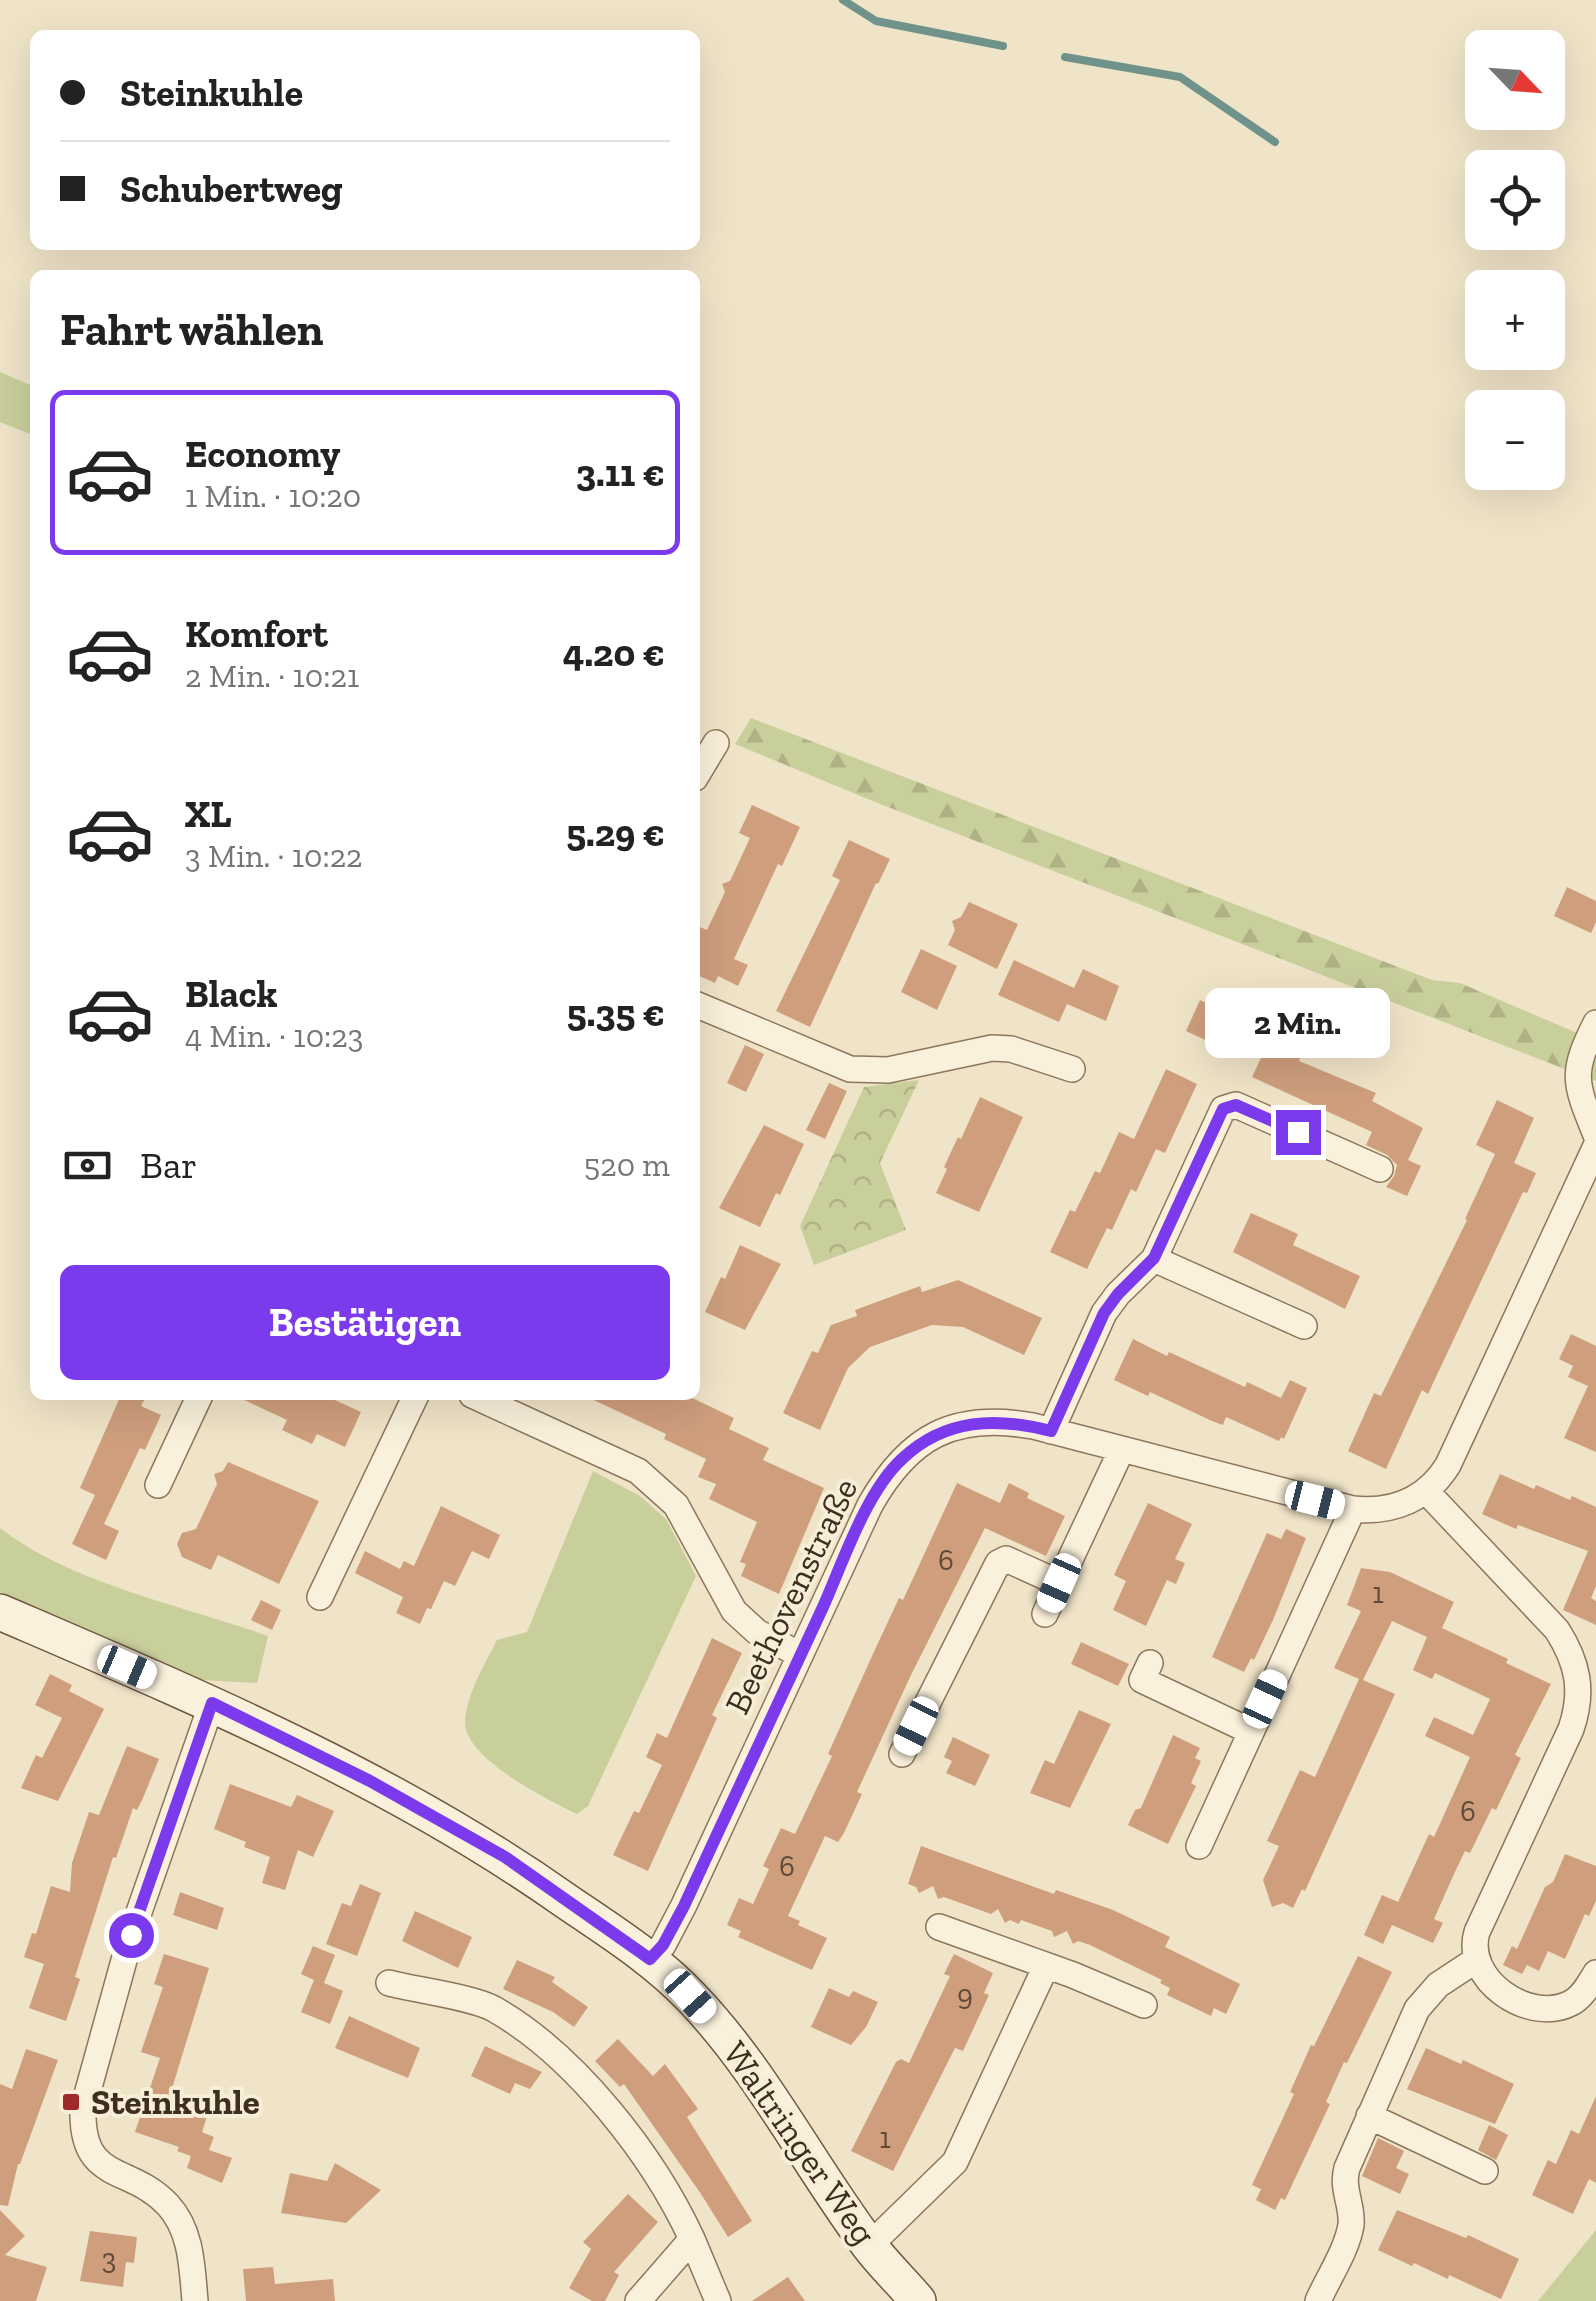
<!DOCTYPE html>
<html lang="de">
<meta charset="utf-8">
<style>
body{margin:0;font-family:"Zilla Slab",serif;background:#f6f6f6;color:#222;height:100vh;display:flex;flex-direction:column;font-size:38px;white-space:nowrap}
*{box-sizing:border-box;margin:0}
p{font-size:32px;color:#767676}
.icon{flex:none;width:55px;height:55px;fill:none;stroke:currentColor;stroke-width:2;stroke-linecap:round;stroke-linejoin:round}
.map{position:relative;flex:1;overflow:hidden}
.drawer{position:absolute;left:30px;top:270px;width:670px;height:1130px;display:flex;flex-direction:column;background:#fff;border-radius:15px;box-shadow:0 10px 40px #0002}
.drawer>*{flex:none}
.hud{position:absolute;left:30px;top:30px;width:670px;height:220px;border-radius:15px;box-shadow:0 10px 40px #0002;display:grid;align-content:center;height:220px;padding:0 30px;background:#fff}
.needle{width:65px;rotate:115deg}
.tools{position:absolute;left:1465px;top:30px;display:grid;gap:20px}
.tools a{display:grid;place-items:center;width:100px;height:100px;border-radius:15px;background:#fff;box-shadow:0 10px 40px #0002;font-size:50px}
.end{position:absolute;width:45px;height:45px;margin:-22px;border:12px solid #7c3aed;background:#fff;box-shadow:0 0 0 5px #fff}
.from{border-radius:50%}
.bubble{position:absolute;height:70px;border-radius:15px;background:#fff;box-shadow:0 10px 40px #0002;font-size:32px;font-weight:700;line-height:70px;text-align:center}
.car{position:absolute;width:30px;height:60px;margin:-30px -15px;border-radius:12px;box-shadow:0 0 8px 2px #0007;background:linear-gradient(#fff 24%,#345 0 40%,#fff 0 76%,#345 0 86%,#fff 0)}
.hud b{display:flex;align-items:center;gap:35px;height:95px;font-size:38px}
.hud b+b{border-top:2px solid #e0e0e0}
.hud i{width:25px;height:25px;background:#222}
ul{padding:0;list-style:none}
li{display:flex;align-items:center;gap:30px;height:165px;margin:0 20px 15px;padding:0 10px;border:5px solid transparent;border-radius:15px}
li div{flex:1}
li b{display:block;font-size:38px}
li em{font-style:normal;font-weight:700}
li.on{border-color:#7c3aed}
li>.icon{width:90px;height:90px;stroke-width:1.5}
h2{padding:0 30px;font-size:45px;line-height:120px}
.pay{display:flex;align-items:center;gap:25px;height:110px;padding:0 30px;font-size:38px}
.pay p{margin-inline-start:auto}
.cta{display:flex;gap:20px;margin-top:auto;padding:20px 30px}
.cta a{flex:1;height:115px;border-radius:15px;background:#7c3aed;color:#fff;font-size:40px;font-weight:700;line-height:115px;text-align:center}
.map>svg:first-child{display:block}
</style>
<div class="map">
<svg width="1596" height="2301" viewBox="0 0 1596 2301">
<defs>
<pattern id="forest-firs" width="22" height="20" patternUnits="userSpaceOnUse" patternTransform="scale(2.5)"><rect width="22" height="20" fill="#c9cf9b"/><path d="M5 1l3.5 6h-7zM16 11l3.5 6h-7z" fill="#aeb285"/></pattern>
<pattern id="park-crowns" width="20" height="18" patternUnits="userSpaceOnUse" patternTransform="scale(2.5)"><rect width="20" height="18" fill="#c9cf9b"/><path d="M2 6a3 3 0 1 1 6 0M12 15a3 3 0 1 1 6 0" fill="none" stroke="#aeb285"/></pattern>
</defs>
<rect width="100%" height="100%" fill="#f0e4c8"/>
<path fill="#c9cf9b" d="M 0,372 L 35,387 L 35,436 L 0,422 Z
M 593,1471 L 640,1496 L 666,1519 L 696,1576 L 588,1806 L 577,1814 C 548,1800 463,1758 465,1721 C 467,1693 485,1664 497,1640 L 527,1632 Z
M 0,1528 C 70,1583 184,1606 268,1636 L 257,1683 L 201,1680 L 0,1592 Z
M 1596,2230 L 1596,2301 L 1538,2301 Z"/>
<path fill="url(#forest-firs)" d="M 751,718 L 1432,980 L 1460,983 L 1596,1041 L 1596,1081 L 875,802 L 735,744 Z"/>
<path fill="url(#park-crowns)" d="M 919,1080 L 880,1163 L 906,1230 L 814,1265 L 800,1226 L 864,1087 Z"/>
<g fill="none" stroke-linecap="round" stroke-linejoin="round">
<path stroke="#6f938a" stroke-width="8" d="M 843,0 L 876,21 L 1003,46
M 1065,57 L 1180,77 L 1275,142"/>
</g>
<path fill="#cf9f7d" d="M 752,805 L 800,827 L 782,866 L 778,864 L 734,959 L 748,965 L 738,986 L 718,976 L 715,983 L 695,974 L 695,925 L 707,930 L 725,892 L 722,884 L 730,881 L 750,838 L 739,833 Z
M 849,840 L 890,859 L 878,884 L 876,883 L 810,1027 L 776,1011 L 840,880 L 832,876 Z
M 1567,887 L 1596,901 L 1596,922 L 1591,933 L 1554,916 Z
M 969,902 L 1018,924 L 997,969 L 948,945 L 955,930 L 952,921 L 961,917 Z
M 921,949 L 957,966 L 937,1010 L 901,992 Z
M 1014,960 L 1074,988 L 1083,969 L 1119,986 L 1106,1021 L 1067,1004 L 1059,1022 L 998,995 Z
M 1200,1000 L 1217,1008 L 1220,1003 L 1246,1016 L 1248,1011 L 1276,1024 L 1262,1053 L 1225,1037 L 1220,1047 L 1186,1031 Z
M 1270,1039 L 1302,1054 L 1299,1061 L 1376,1093 L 1372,1101 L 1423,1128 L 1408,1160 L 1421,1166 L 1407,1196 L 1386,1187 L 1394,1176 L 1397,1165 L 1387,1155 L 1366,1145 L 1372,1132 L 1252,1077 Z
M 745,1045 L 764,1054 L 746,1092 L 727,1083 Z
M 1166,1069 L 1197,1084 L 1165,1153 L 1156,1149 L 1136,1192 L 1131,1189 L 1112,1230 L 1107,1228 L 1087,1269 L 1050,1252 L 1070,1210 L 1075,1212 L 1095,1171 L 1100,1173 L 1119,1132 L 1134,1139 Z
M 829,1083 L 847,1091 L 825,1139 L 806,1130 Z
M 980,1097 L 1023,1117 L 979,1212 L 936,1193 L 947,1169 L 944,1167 L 958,1137 L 961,1139 Z
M 1497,1100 L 1534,1118 L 1514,1163 L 1536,1173 L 1527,1193 L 1523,1192 L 1428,1394 L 1422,1390 L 1386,1469 L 1348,1451 L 1374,1393 L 1381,1396 L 1467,1220 L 1465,1219 L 1495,1154 L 1476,1145 Z
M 764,1125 L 804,1144 L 780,1195 L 776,1193 L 760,1227 L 719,1208 Z
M 1251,1213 L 1298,1234 L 1293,1245 L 1360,1276 L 1345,1309 L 1233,1252 Z
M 740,1245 L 781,1264 L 745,1330 L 705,1312 L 721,1277 L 725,1279 Z
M 958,1280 L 1042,1318 L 1024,1355 L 963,1327 L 932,1325 L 870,1347 L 848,1368 L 820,1430 L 783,1413 L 812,1351 L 818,1353 L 831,1325 L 857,1316 L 855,1310 L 920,1286 L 922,1292 Z
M 1571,1334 L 1596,1346 L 1596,1452 L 1564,1438 L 1588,1386 L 1568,1377 L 1573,1366 L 1559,1359 Z
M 1133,1339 L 1167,1356 L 1169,1352 L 1245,1387 L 1247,1382 L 1281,1398 L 1290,1380 L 1307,1388 L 1284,1439 L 1281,1437 L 1279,1441 L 1226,1417 L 1223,1425 L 1212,1421 L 1150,1392 L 1148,1396 L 1114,1380 Z
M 121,1395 L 147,1395 L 141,1406 L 161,1415 L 145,1450 L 140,1448 L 104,1524 L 119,1531 L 106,1560 L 72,1544 L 95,1495 L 80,1488 Z
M 234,1395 L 324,1395 L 361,1412 L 345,1447 L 317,1434 L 312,1444 L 282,1430 L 287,1420 Z
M 583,1395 L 686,1395 L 734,1418 L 729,1429 L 769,1448 L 763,1460 L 824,1488 L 779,1594 L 741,1576 L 746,1564 L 740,1562 L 757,1522 L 709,1499 L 716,1484 L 698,1477 L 706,1459 L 664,1439 L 666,1434 Z
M 228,1462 L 319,1501 L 279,1584 L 218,1555 L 211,1570 L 182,1557 L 177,1544 L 182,1533 L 196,1529 L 217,1484 L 214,1474 L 223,1471 Z
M 1500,1474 L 1534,1489 L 1536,1485 L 1570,1500 L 1572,1496 L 1596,1507 L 1596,1586 L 1591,1598 L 1596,1601 L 1596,1625 L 1563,1610 L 1588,1551 L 1518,1525 L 1516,1529 L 1482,1514 Z
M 957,1483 L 1000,1503 L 1009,1483 L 1029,1493 L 1027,1498 L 1065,1516 L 1046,1556 L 985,1528 L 911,1675 L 857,1792 L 862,1794 L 844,1833 L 838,1842 L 825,1836 L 788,1916 L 800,1921 L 798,1925 L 827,1938 L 812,1970 L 738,1937 L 741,1931 L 727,1925 L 739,1898 L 753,1904 L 769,1869 L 763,1866 L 781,1828 L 795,1834 L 832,1756 L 828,1754 L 872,1656 L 899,1598 L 903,1600 Z
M 1148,1503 L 1192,1524 L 1175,1559 L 1185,1563 L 1176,1584 L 1167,1580 L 1146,1626 L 1113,1610 L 1126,1581 L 1114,1575 Z
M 441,1506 L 500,1535 L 489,1559 L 472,1551 L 455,1586 L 444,1581 L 431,1609 L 427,1608 L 420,1624 L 396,1613 L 403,1597 L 355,1573 L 365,1551 L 400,1569 L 404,1561 L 414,1566 Z
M 1286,1529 L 1306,1538 L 1273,1620 L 1254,1660 L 1251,1658 L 1244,1672 L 1212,1657 L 1267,1533 L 1281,1539 Z
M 1361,1568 L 1390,1572 L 1454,1602 L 1442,1628 L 1508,1659 L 1506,1663 L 1551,1684 L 1515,1755 L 1521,1758 L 1496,1810 L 1492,1808 L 1470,1853 L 1465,1851 L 1454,1874 L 1434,1919 L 1443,1923 L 1433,1943 L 1392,1925 L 1383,1944 L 1364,1935 L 1382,1895 L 1398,1902 L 1429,1834 L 1434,1837 L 1470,1757 L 1425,1736 L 1434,1717 L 1473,1735 L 1490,1699 L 1435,1673 L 1432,1679 L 1413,1670 L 1427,1637 L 1392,1621 L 1363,1680 L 1395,1694 L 1305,1891 L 1302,1889 L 1293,1908 L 1283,1903 L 1272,1907 L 1263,1880 L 1279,1846 L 1267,1841 L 1300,1770 L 1315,1777 L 1359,1679 L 1334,1668 L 1361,1611 L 1347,1605 Z
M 261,1600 L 281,1610 L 272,1630 L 251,1620 Z
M 712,1638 L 742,1653 L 712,1715 L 717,1718 L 648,1871 L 613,1855 L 634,1811 L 639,1813 L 662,1765 L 646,1757 L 657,1733 L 667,1738 Z
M 1081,1642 L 1129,1664 L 1118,1686 L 1071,1664 Z
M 50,1674 L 72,1685 L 69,1691 L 104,1709 L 58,1801 L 21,1788 L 36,1755 L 42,1758 L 62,1718 L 35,1705 Z
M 1079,1710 L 1111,1724 L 1070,1808 L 1030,1793 L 1045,1760 L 1054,1764 Z
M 1173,1735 L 1200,1748 L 1195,1758 L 1201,1761 L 1191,1783 L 1196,1786 L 1168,1844 L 1128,1825 L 1135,1810 L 1141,1808 Z
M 953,1737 L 990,1755 L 975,1786 L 946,1773 L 952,1761 L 944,1757 Z
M 127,1746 L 159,1759 L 143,1798 L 137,1810 L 133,1808 L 116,1858 L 113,1857 L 75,1977 L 80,1979 L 66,2021 L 29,2008 L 44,1964 L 24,1957 L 32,1933 L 36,1934 L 51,1886 L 70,1892 L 72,1863 L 89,1812 L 99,1815 Z
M 230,1784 L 291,1807 L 297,1795 L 334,1811 L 313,1857 L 298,1850 L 285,1890 L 262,1883 L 270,1857 L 244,1847 L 246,1842 L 214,1829 Z
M 921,1846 L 1054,1894 L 1056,1890 L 1113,1910 L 1170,1937 L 1165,1947 L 1240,1984 L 1226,2014 L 1214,2008 L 1211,2016 L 1167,1995 L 1170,1988 L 1160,1983 L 1162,1980 L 1090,1945 L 1078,1941 L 1073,1944 L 1067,1931 L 1054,1937 L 1052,1931 L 1021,1920 L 1019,1924 L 1010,1920 L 1005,1923 L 998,1909 L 991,1914 L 944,1897 L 938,1899 L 933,1886 L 919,1893 L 916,1887 L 908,1884 Z
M 1565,1854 L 1596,1866 L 1596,1901 L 1589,1916 L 1585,1914 L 1565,1959 L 1548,1951 L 1539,1971 L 1527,1965 L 1522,1974 L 1503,1965 L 1512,1946 L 1517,1949 L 1545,1887 L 1553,1882 Z
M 360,1884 L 381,1893 L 357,1956 L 326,1944 L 342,1903 L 351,1906 Z
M 180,1892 L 224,1908 L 217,1930 L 173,1915 Z
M 415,1911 L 472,1937 L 458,1968 L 402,1941 Z
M 313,1946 L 335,1955 L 324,1983 L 343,1991 L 330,2024 L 301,2012 L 314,1980 L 301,1974 Z
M 164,1954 L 209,1968 L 170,2095 L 209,2110 L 202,2132 L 214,2137 L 209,2150 L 232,2158 L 222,2183 L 187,2168 L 191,2156 L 177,2151 L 179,2147 L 135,2132 L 160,2058 L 141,2052 L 163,1987 L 154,1984 Z
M 954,1954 L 993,1973 L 984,1993 L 989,1995 L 963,2051 L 955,2048 L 893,2171 L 851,2151 L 896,2062 L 901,2059 L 909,2063 L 950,1976 L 944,1974 Z
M 1358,1956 L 1392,1972 L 1347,2063 L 1344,2062 L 1326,2102 L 1330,2104 L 1285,2200 L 1281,2198 L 1275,2210 L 1256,2200 L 1261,2189 L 1252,2185 L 1294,2094 L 1290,2092 L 1311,2045 L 1314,2046 Z
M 517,1960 L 555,1977 L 552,1982 L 588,2007 L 574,2027 L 553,2012 L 503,1989 Z
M 829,1988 L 849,1997 L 853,1991 L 878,2002 L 866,2027 L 851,2045 L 811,2027 Z
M 349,2016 L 420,2048 L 408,2078 L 335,2048 Z
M 618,2039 L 653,2076 L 665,2064 L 698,2109 L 687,2117 L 752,2221 L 728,2237 L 701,2194 L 624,2084 L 620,2087 L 595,2061 Z
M 485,2046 L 542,2072 L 530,2089 L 515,2083 L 510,2094 L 471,2076 Z
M 1426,2048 L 1461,2064 L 1463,2060 L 1514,2084 L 1495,2124 L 1407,2089 Z
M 26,2049 L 58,2060 L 20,2164 L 18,2164 L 8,2206 L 0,2205 L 0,2084 L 12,2089 Z
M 1596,2096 L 1596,2183 L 1589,2179 L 1573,2214 L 1532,2195 L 1548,2160 L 1556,2164 L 1571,2130 L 1579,2134 Z
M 1489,2125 L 1508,2135 L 1496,2160 L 1478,2150 Z
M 1378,2138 L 1404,2151 L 1396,2168 L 1409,2174 L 1400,2194 L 1362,2176 Z
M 335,2163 L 381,2190 L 346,2223 L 281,2213 L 290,2173 L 327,2181 Z
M 628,2194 L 658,2222 L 614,2272 L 619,2275 L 605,2301 L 592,2301 L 569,2288 L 591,2249 L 583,2242 Z
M 0,2210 L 25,2236 L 5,2255 L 47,2267 L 36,2301 L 0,2301 Z
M 1397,2210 L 1466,2238 L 1468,2235 L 1519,2259 L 1501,2299 L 1449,2275 L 1448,2279 L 1414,2263 L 1412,2266 L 1378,2250 Z
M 90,2231 L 137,2237 L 134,2263 L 126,2262 L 123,2287 L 80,2281 Z
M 273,2267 L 275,2284 L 333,2279 L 335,2301 L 246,2301 L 243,2269 Z
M 788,2277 L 805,2301 L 752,2301 Z"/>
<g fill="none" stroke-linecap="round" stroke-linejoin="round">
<defs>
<path id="street" d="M 695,778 L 716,743
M 695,1004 L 850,1069 L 888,1070 L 992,1048 L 1011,1049 L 1072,1069
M 1596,1023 C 1570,1074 1575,1083 1596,1135
M 1154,1259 L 1304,1326
M 472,1395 L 638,1471 L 676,1505 L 734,1611 L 757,1632 L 800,1655
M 1051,1431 L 1104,1313 L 1118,1294 L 1154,1259 L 1223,1109 L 1236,1105 L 1380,1169
M 158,1485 L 200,1395
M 1426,1491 L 1557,1630 C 1578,1663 1584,1691 1571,1729 L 1477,1932 C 1463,1979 1529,2025 1571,2003 C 1583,1997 1589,1984 1596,1973
M 320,1597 L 416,1395
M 1045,1614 L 1059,1583
M 1150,1663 L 1142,1680 L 1250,1731
M 902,1754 L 998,1563 L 1006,1559 L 1059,1583 L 1121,1451
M 1199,1846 L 1353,1509
M 939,1927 L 1073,1975 L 1144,2005
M 650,1959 L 663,1945 L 684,1905 L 870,1505 C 909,1436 954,1412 1033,1426 L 1353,1509 C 1393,1513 1427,1499 1448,1465 L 1596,1146
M 389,1983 C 416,1990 472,1997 494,2009 C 575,2055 653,2155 692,2239
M 1369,2116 L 1485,2171
M 869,2246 L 955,2162 L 1046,1966
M 195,2301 C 192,2268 192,2231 168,2205 C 130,2164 81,2184 83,2109 L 131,1935 L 212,1703
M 638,2301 L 692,2239 L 718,2301
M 1318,2301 C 1328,2278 1347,2250 1351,2225 C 1353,2205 1341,2189 1347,2168 L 1417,2009 L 1438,1985 L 1476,1960"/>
<path id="secondary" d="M 0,1612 C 195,1696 392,1778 566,1901 C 610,1931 655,1959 692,1998 C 762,2071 808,2164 868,2244 C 883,2264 902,2282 918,2301"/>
</defs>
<use href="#street" stroke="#8d765c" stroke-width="28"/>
<use href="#secondary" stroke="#6f573f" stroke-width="38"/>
<use href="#street" stroke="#faf1dc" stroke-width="25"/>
<use href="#secondary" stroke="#faf1dc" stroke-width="35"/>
</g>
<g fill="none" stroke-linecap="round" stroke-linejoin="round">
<path stroke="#7c3aed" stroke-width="12" d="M 131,1935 L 212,1703 L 370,1781 L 505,1857 L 650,1959 L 663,1945 L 684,1906 C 730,1806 777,1706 823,1607 C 843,1562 866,1492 902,1459 C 945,1418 997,1417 1051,1431 L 1104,1313 L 1118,1294 L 1154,1258 L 1223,1109 L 1236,1105 L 1298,1132"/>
</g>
<rect fill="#9e2a2b" stroke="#f7eed8" stroke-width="4" x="61" y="2092" width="20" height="20" rx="5"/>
<g text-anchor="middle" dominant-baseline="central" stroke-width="8" stroke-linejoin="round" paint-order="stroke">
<g font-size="30" fill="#624a37">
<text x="946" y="1560">6</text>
<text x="1378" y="1593">1</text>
<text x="1468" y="1811">6</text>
<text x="787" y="1866">6</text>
<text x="965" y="1995">9</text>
<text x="885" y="2138">1</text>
<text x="109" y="2259">3</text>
</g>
<g font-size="35" fill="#3d2e20" stroke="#f7eed8">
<text transform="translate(791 1596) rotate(-64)">Beethovenstraße</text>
<text transform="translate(800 2143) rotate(55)">Waltringer Weg</text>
</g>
<g font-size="35" font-weight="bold" fill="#3d2e20" stroke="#f7eed8" text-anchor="start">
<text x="91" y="2102">Steinkuhle</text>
</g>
</g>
</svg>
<div class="tools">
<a><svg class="needle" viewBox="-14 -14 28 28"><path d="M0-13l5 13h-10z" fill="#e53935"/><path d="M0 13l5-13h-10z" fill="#767676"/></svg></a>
<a><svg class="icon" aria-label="locate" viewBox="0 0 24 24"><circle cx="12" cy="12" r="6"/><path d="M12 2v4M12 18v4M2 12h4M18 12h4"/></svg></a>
<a>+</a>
<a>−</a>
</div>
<i class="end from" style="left:131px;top:1935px"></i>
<i class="end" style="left:1298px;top:1132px"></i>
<div class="bubble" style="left:1205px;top:988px;width:185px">2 Min.</div>
<i class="car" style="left:1315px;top:1500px;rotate:104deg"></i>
<i class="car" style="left:1059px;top:1583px;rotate:204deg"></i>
<i class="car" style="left:127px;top:1667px;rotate:113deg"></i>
<i class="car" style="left:1265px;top:1699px;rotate:25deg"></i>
<i class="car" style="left:916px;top:1726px;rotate:206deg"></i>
<i class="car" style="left:690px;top:1996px;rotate:138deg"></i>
<div class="hud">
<b><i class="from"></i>Steinkuhle</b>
<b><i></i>Schubertweg</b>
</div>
<section class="drawer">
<h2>Fahrt wählen</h2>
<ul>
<li class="on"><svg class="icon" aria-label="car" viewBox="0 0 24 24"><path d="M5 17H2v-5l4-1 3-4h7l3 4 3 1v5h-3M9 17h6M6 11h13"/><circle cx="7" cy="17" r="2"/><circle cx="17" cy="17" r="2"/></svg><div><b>Economy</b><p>1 Min. · 10:20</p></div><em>3.11 €</em></li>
<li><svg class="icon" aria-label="car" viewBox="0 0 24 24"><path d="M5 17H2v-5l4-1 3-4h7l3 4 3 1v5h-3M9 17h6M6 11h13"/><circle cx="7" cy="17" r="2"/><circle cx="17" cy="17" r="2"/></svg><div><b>Komfort</b><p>2 Min. · 10:21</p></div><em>4.20 €</em></li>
<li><svg class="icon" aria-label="car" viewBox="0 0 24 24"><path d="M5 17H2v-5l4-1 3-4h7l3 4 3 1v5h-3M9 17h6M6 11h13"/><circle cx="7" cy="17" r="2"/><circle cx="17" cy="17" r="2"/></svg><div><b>XL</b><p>3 Min. · 10:22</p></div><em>5.29 €</em></li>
<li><svg class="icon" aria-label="car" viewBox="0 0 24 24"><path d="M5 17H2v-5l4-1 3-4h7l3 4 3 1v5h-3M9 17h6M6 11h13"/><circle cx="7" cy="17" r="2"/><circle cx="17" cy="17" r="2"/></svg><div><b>Black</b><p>4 Min. · 10:23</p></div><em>5.35 €</em></li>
</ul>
<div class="pay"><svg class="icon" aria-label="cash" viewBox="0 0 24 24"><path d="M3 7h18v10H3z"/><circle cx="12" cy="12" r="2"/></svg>Bar<p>520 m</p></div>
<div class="cta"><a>Bestätigen</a></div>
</section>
</div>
